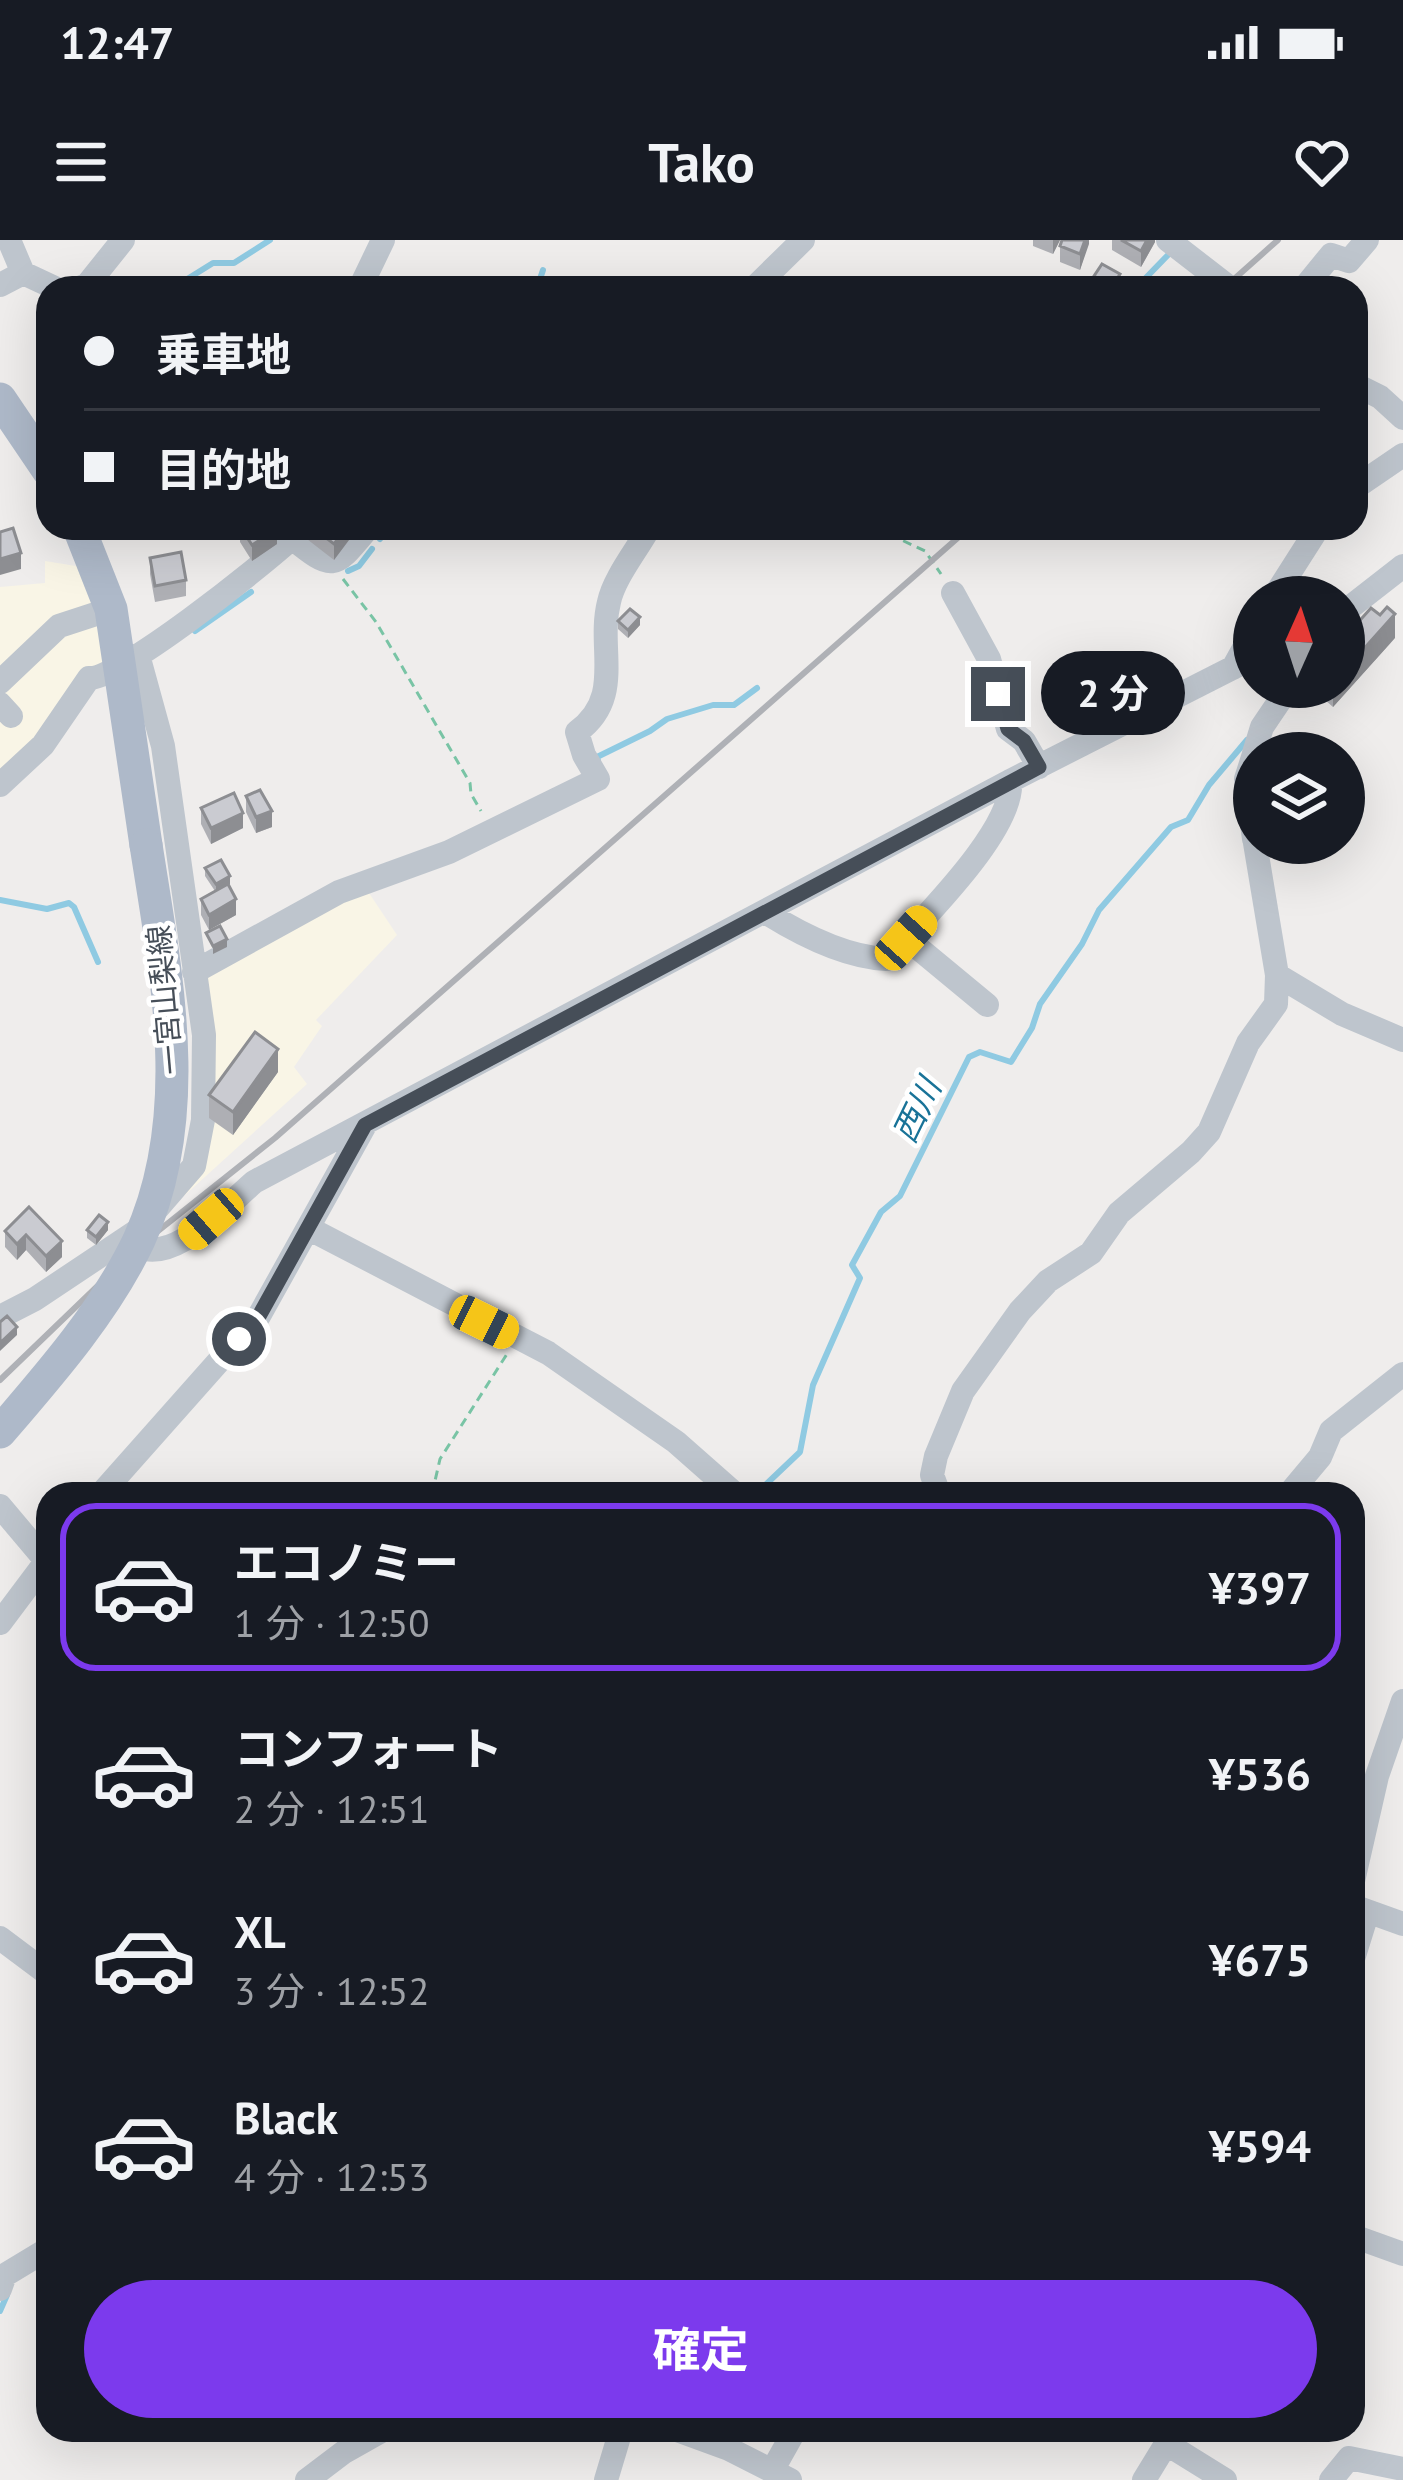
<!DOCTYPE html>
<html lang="ja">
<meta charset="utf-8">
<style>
body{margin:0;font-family:"PT Sans","Noto Sans JP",sans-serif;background:#20242c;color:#f1f3f6;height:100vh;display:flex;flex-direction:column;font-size:45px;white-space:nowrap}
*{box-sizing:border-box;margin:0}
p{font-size:39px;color:#9ea1a6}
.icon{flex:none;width:66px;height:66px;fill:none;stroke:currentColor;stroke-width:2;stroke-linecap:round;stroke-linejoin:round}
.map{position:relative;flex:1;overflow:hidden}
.side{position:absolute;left:36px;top:1242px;width:1329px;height:960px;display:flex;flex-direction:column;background:#171b24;border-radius:36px;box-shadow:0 12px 48px #0002}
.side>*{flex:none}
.guide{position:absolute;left:36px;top:36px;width:1332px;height:264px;border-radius:36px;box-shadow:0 12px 48px #0002;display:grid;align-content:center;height:264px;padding:0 48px;background:#171b24}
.needle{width:78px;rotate:3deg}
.fabs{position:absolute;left:1233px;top:336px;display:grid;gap:24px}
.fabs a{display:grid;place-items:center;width:132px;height:132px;border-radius:50%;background:#171b24;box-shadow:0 12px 48px #0002;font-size:60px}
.end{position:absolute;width:54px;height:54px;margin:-27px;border:15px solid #464e58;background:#fff;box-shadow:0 0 0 6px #fff}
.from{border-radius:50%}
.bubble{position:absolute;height:84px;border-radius:42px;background:#171b24;box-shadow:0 12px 48px #0002;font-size:39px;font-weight:700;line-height:84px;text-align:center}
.car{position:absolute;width:36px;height:72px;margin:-36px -18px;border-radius:15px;box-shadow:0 0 9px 3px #0007;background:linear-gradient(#f5c518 24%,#345 0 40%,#f5c518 0 76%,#345 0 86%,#f5c518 0)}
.guide b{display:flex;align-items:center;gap:42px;height:114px;font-size:45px}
.guide b+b{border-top:3px solid #363941}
.guide i{width:30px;height:30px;background:#f1f3f6}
ul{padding:21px 0 0;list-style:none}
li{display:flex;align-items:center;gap:36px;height:168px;margin:0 24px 18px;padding:0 24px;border:6px solid transparent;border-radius:36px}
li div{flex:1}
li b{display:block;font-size:45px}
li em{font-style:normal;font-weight:700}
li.on{border-color:#7c3aed}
li>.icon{width:108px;height:108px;stroke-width:1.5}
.action{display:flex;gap:24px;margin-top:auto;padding:24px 48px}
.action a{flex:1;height:138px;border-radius:72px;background:#7c3aed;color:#fff;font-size:48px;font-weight:700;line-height:138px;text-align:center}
.status{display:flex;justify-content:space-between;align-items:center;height:84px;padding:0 60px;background:#171b24;direction:ltr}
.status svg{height:33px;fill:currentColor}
header{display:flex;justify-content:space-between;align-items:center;height:156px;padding:0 48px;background:#171b24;font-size:54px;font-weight:700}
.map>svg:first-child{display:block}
</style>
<div class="status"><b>12:47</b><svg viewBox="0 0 49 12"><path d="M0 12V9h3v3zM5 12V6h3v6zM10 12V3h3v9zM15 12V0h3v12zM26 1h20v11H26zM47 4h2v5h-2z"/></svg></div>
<header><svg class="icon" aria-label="menu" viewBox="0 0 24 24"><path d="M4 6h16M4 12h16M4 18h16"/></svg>Tako<svg class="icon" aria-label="heart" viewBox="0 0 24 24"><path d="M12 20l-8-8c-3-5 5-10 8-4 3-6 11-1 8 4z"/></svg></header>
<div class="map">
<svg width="1403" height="2240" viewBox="0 0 1403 2240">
<rect width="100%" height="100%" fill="#efedec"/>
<path fill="#f9f5e6" d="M 45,321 L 82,327 L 122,425 L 98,439 L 0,545 L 0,347 L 45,343 Z
M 363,644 L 397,695 L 316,780 L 322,786 L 294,827 L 307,844 L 184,956 L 194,926 L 194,732 Z"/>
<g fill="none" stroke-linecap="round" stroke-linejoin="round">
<path stroke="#8fcae2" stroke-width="6" d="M 144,48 L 176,46 L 213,23 L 234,23 L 270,0
M 537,48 L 543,30
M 1136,48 L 1168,15
M 380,299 L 388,288
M 348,331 L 359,326 L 372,309
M 195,391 L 251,352
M 598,521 L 597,517 L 650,491 L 667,479 L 713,465 L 734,465 L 757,448
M 0,660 L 47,669 L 69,663 L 74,667 L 98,722
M 759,1251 L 800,1212 L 813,1145 L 860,1038 L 852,1025 L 881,972 L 900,956 L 969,817 L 980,812 L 1011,822 L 1032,788 L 1040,764 L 1082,704 L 1099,670 L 1171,587 L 1188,580 L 1209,545 L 1247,500
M 0,2071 L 7,2055"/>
<path stroke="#79c4a5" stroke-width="3" stroke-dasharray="9 6" stroke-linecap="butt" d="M 876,288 L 925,311 L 941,334
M 343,339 L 376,382 L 470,543 L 471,554 L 481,571
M 432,1254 L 440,1219 L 507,1114"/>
<path stroke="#bec5cd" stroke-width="24" d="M 9,0 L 23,33 L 55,48
M 1168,0 L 1230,48
M 0,45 L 23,33
M 79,48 L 87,45 L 123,0
M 360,48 L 383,0
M 754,48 L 803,0
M 1304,48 L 1331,15 L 1349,21 L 1367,0
M 1356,145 L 1380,157 L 1403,178
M 1356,247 L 1403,215
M 953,353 L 989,419 L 1008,489 L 1024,501 L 1039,527
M 1274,357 L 1318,288
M 1344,372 L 1403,326
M 138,415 L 163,506 L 204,795 L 203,880 L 194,926 L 156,970
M 1233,428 L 1254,390
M 0,442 L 59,386 L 111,369
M 0,464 L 11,476
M 1254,513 L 1262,487 L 1289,447
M 1254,514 L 1246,539 L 1254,599
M 0,545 L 43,505 L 89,438 C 118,441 264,324 292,298 C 334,332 334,329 368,288
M 765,672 C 800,694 844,717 886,719 L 906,698
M 194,732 L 339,652 L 449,612 L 598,539 L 584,515 L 577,492 C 625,457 597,409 609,362 C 614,338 637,310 649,288
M 1277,735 L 1342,774 L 1403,800
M 987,765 L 906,698 C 935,666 1015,585 1010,541
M 308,988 L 548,1113 L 676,1202 L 735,1254
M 131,1002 C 167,1032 225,967 254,942 L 1010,541 L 1254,417
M 0,1077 L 35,1059 L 140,989
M 101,1254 L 259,1076 L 364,887
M 939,1254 L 932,1235 L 936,1216 L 963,1151 L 1020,1071 L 1048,1041 L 1091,1013 L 1119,973 L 1191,912 L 1209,892 L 1248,803 L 1276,764 L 1277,735 L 1255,603
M 1289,1254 L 1320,1217 L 1331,1191 L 1403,1134
M 0,1266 L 48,1323
M 0,1383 L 48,1319
M 1353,1641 L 1377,1536 L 1403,1461
M 1353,1666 L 1403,1684
M 0,1698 L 48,1734
M 1353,1719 L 1367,1674
M 1353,1996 L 1403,2014
M 0,2049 L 5,2035 L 48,2009
M 677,2190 L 729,2209 L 790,2240
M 1167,2204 L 1225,2240
M 772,2231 L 795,2190
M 307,2240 L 344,2212 L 383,2190
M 606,2240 L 621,2190
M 1144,2240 L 1174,2191
M 1331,2240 L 1349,2218 L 1403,2229"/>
<path stroke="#aeb9c9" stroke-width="33" d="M 0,159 L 48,230
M 79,288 L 111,369 L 146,605"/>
<path stroke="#afb1b6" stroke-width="6" d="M 1224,48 L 1278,0
M 0,1140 L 138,1007 L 275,898 L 969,288"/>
<path stroke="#aeb9c9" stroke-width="33" d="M 0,1192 C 50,1134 106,1070 139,1000 C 196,875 166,734 146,605"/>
</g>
<path fill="#aeafb4" d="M 1033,0 L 1060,0 L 1053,14 L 1033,6 Z
M 1089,0 L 1080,30 L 1060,22 L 1060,6 Z
M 1112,0 L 1155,0 L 1155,2 L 1141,27 L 1112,10 Z
M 1094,36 L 1120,42 L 1116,48 L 1101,48 L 1094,44 Z
M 240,288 L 277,289 L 277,304 L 252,321 L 240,302 Z
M 303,288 L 358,288 L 334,320 L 303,296 Z
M 150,318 L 186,340 L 186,356 L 155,362 L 150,334 Z
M 618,381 L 640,385 L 628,398 L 618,389 Z
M 1395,398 L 1333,467 L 1316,452 L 1316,447 L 1344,447 Z
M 246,556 L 272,587 L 256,593 L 246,572 Z
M 201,568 L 243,588 L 211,604 L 201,584 Z
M 205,628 L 230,644 L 228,645 L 236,675 L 209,690 L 201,675 L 201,659 L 215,651 L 205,636 Z
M 278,832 L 233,895 L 209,878 L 209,855 Z
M 29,967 L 62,1017 L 46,1032 L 26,1010 L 17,1020 L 5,1007 L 5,991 Z
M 87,990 L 108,990 L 96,1005 L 87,998 Z"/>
<path fill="#8d8e92" d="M 1053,0 L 1060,0 L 1053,14 Z
M 1085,0 L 1089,0 L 1089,4 L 1080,30 L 1080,14 Z
M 1147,0 L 1155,0 L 1155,2 L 1141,27 L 1141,11 Z
M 346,288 L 358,288 L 334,320 L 334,304 Z
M 277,289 L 277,304 L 252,321 L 252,305 Z
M 21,313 L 21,329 L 0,335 L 0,319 Z
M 1395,374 L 1395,398 L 1333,467 L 1333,447 L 1344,447 L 1344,431 Z
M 640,377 L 640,385 L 628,398 L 628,390 Z
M 272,571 L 272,587 L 256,593 L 256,577 Z
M 243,573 L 243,588 L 211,604 L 211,588 Z
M 230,636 L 230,644 L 216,652 L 216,644 Z
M 236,659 L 236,675 L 209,690 L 209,675 Z
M 227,699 L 227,707 L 213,714 L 213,706 Z
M 278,809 L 278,832 L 233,895 L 233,872 Z
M 108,982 L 108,990 L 96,1005 L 96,997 Z
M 26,995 L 26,1010 L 17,1020 L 17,1004 Z
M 62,1001 L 62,1017 L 46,1032 L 46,1016 Z
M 17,1087 L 17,1095 L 0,1111 L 0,1103 Z"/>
<path fill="#cacbd1" stroke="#8d8e92" stroke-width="3" d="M 1062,0 L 1085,0 L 1080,14 L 1060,6 Z
M 1121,0 L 1147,0 L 1141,11 Z
M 1102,24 L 1120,34 L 1112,47 L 1094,36 Z
M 1138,39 L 1146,48 L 1130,48 Z
M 13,288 L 21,313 L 0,319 L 0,292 Z
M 241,288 L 277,288 L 277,289 L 252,305 Z
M 313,288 L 346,288 L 334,304 Z
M 181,312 L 186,340 L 155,346 L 150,318 Z
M 1387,367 L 1395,374 L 1344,431 L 1344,398 L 1371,368 L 1380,375 Z
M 630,369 L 640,377 L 628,390 L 618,381 Z
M 260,550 L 272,571 L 256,577 L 246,556 Z
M 234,553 L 243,573 L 211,588 L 201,568 Z
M 221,620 L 230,636 L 216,644 L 205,628 Z
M 228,644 L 236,659 L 209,675 L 201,659 Z
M 220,686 L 227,699 L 213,706 L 206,693 Z
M 255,792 L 278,809 L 233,872 L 209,855 Z
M 29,967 L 62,1001 L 46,1016 L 26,995 L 17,1004 L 5,991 Z
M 99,975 L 108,982 L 96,997 L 87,990 Z
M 7,1076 L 17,1087 L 0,1103 L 0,1082 Z"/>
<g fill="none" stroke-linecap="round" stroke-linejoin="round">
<path stroke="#464e58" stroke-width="15" d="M 239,1099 L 259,1076 L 365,885 L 1039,527 L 1024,501 L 1008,489 L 998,454"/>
</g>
<g text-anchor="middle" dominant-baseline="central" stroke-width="9" stroke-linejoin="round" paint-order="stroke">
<g font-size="30" fill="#464e58" stroke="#fff">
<text transform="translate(164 760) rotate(-95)">一宮山梨線</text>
</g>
<g font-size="33" font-style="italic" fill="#197398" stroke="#fff">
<text transform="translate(916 870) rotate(-64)">西川</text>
</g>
</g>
</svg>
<div class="fabs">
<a><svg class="needle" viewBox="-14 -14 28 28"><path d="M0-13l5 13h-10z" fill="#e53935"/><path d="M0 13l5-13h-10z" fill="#9ea1a6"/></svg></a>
<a><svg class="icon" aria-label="layers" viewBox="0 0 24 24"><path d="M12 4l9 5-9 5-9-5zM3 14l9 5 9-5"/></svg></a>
</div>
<i class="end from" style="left:239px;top:1099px"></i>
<i class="end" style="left:998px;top:454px"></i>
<div class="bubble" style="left:1041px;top:411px;width:144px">2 分</div>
<i class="car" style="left:906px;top:698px;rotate:42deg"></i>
<i class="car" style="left:211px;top:979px;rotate:229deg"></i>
<i class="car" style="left:484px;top:1082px;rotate:116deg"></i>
<div class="guide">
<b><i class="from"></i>乗車地</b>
<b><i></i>目的地</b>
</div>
<section class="side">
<ul>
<li class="on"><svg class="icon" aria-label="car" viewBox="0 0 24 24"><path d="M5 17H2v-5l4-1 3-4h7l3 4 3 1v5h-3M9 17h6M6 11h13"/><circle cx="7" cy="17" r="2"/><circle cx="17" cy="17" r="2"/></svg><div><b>エコノミー</b><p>1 分 · 12:50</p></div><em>¥397</em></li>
<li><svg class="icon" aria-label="car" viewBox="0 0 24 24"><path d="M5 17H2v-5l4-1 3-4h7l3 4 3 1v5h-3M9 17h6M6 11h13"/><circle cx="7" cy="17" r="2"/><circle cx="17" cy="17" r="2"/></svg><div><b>コンフォート</b><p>2 分 · 12:51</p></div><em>¥536</em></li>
<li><svg class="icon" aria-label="car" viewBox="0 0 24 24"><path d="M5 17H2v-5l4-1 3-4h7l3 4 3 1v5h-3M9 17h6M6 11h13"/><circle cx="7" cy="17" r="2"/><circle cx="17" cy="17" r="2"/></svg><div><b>XL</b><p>3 分 · 12:52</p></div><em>¥675</em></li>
<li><svg class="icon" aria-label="car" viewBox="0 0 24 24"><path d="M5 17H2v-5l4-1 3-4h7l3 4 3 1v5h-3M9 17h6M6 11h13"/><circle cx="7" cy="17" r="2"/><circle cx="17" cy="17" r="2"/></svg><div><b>Black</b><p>4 分 · 12:53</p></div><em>¥594</em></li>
</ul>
<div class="action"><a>確定</a></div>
</section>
</div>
